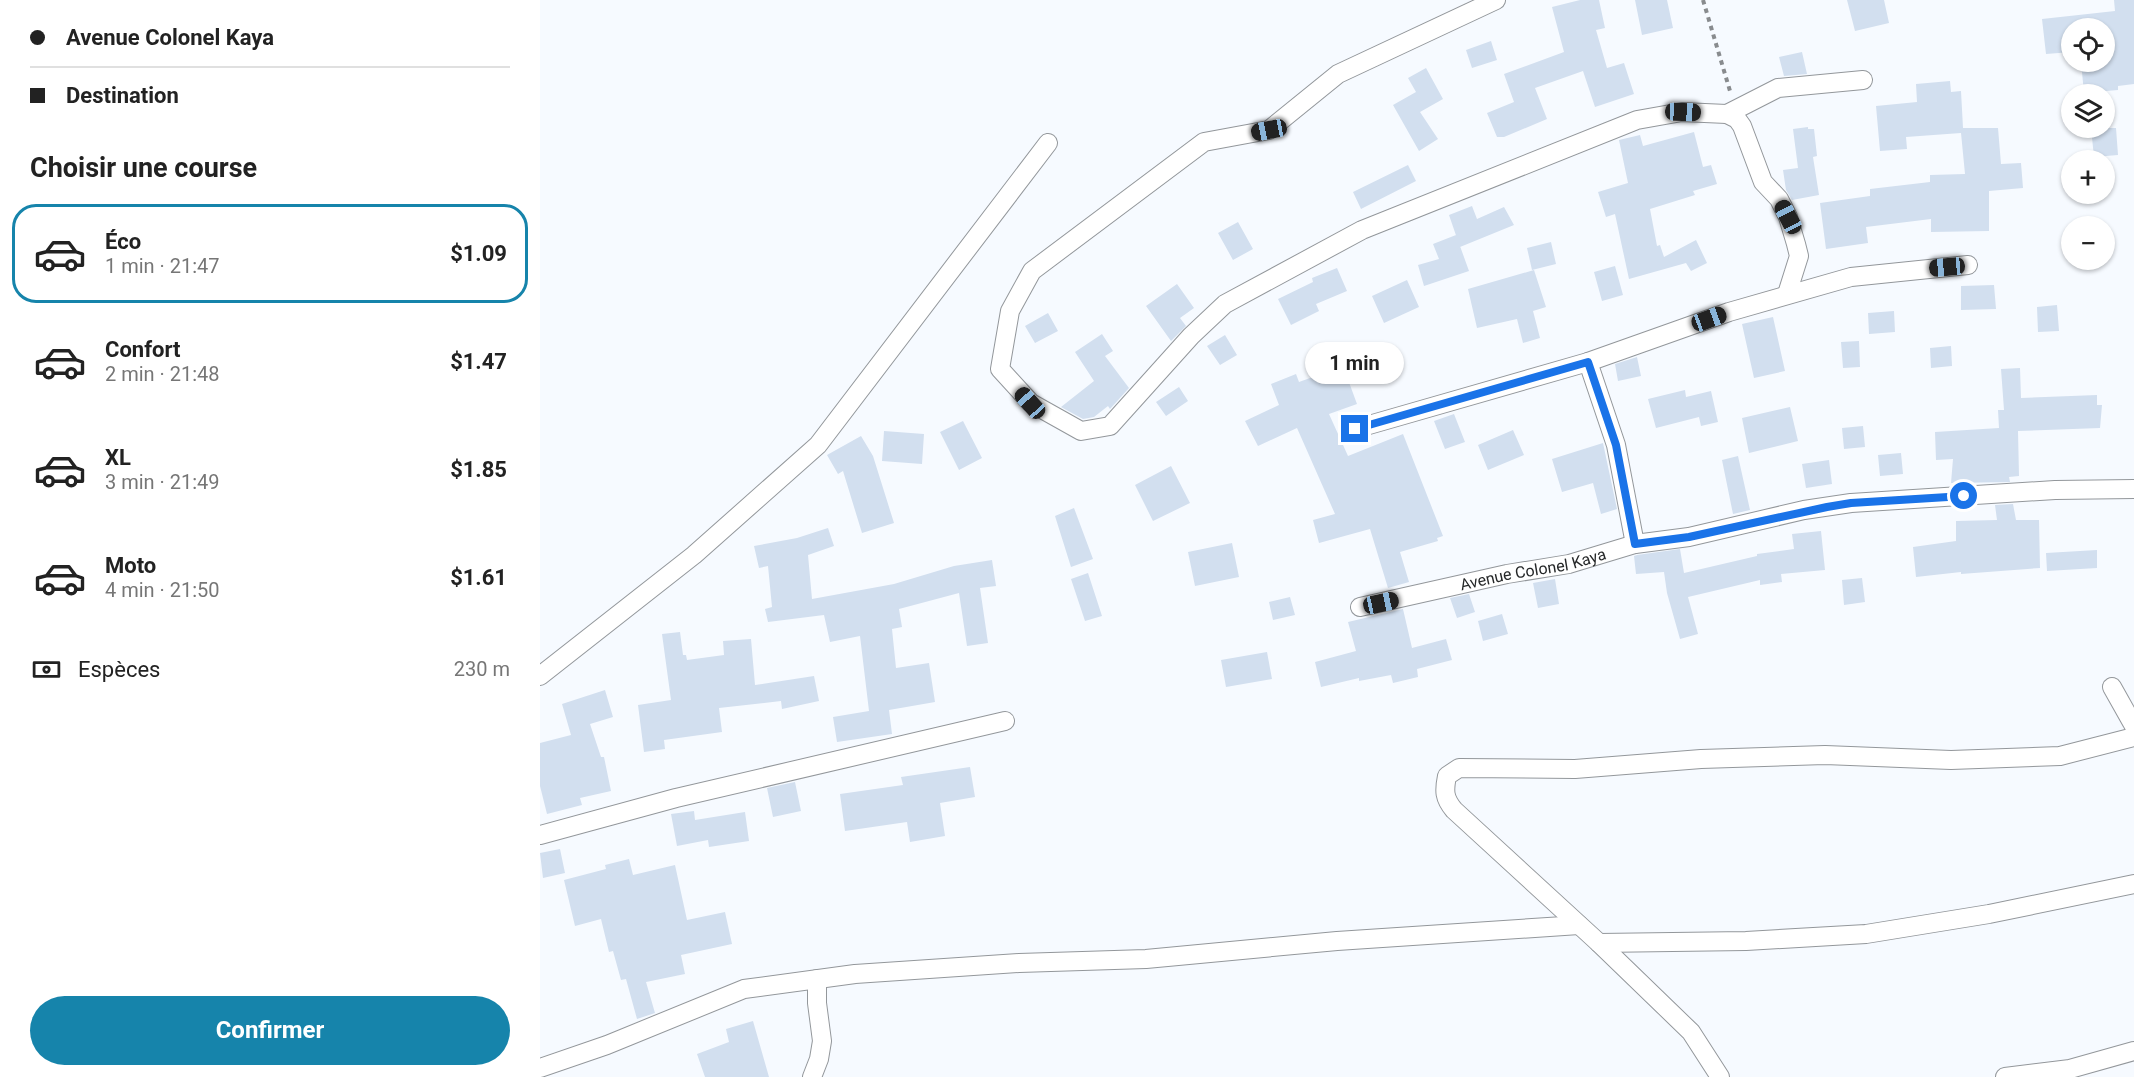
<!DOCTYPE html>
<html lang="fr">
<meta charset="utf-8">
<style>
body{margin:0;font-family:Roboto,sans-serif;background:#f2f2f2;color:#222;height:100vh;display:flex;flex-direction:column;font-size:22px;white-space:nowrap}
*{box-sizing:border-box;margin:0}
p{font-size:20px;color:#767676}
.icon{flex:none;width:33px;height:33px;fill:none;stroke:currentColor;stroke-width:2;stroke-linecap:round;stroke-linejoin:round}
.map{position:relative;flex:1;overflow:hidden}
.drawer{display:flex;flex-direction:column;background:#fff;width:540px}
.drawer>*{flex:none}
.hud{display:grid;align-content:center;height:132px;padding:0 30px;background:#fff}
.fabs{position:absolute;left:1521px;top:18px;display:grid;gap:12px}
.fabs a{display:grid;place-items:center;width:54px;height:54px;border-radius:50%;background:#fff;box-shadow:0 2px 4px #0004;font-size:30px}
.end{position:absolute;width:27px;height:27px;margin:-14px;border:8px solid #1a73e8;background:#fff;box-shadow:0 0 0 3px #fff}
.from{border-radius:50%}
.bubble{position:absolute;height:42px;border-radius:21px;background:#fff;box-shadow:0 2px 4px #0004;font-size:20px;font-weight:700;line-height:42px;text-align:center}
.car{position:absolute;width:18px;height:36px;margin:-18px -9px;border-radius:8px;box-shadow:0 0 4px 2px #0007;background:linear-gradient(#222 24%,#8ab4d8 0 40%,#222 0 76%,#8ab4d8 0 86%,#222 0)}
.hud b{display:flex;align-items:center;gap:21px;height:57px;font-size:22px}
.hud b+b{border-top:2px solid #e0e0e0}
.hud i{width:15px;height:15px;background:#222}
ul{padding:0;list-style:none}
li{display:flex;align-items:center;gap:18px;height:99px;margin:0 12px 9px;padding:0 18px;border:3px solid transparent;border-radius:24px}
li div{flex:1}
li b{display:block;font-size:22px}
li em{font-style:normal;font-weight:700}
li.selected{border-color:#1684ab}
li>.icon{width:54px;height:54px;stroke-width:1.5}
h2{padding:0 30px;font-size:27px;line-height:72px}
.pay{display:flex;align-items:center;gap:15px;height:66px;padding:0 30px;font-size:22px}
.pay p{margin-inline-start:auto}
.primary-button{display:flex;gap:12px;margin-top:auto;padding:12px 30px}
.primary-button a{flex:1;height:69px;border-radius:36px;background:#1684ab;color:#fff;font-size:24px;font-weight:700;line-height:69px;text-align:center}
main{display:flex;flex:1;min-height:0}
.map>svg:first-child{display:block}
</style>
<main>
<section class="drawer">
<div class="hud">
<b><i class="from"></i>Avenue Colonel Kaya</b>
<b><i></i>Destination</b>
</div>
<h2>Choisir une course</h2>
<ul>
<li class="selected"><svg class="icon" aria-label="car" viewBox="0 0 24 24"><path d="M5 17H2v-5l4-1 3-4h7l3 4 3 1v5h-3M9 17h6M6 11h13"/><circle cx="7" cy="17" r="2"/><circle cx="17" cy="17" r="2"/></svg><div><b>Éco</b><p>1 min · 21:47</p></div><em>$1.09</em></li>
<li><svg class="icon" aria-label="car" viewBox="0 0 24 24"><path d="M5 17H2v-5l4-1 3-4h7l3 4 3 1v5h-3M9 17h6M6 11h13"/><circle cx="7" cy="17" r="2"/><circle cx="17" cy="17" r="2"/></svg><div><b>Confort</b><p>2 min · 21:48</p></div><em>$1.47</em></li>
<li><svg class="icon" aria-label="car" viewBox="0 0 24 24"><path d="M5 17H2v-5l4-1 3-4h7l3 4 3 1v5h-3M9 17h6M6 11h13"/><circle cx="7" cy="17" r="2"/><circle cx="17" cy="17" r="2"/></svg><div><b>XL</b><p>3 min · 21:49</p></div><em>$1.85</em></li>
<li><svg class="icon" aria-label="car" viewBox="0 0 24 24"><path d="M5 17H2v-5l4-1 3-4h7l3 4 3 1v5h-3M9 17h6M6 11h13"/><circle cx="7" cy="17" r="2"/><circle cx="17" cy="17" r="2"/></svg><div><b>Moto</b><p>4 min · 21:50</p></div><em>$1.61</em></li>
</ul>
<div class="pay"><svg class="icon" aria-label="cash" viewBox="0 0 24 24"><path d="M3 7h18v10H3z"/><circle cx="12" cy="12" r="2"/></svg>Espèces<p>230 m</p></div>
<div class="primary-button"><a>Confirmer</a></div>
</section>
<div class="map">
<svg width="1594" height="1077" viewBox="0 0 1594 1077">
<rect width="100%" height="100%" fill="#f6faff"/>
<path fill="#d2dfef" d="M 1040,0 L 1059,0 L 1065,28 L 1056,30 L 1067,68 L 1084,63 L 1094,94 L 1055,107 L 1043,71 L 995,88 L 1007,119 L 964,137 L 957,137 L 947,113 L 974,102 L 964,74 L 1024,52 L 1012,7 Z
M 1095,0 L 1127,0 L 1133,28 L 1102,35 Z
M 1307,0 L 1344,0 L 1349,23 L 1315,31 Z
M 1574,0 L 1594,0 L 1594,84 L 1578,86 L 1578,90 L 1544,93 L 1541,62 L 1564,62 L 1564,28 L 1532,28 L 1532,52 L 1506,54 L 1502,19 L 1575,11 Z
M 951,41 L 957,60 L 932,68 L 926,50 Z
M 1262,52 L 1267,74 L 1244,76 L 1239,57 Z
M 886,68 L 903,99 L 880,112 L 898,139 L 879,151 L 853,105 L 876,92 L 868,78 Z
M 1410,81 L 1411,92 L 1421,91 L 1423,128 L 1458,128 L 1461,164 L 1481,163 L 1483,188 L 1449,191 L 1449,231 L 1391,232 L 1391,219 L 1326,227 L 1328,243 L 1286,249 L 1280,203 L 1330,196 L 1330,189 L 1390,182 L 1390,175 L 1425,174 L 1421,133 L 1366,137 L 1367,149 L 1340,151 L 1336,106 L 1377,102 L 1376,84 Z
M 1268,127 L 1268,129 L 1274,129 L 1277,156 L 1273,157 L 1279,195 L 1252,200 L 1246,190 L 1243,170 L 1258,168 L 1253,129 Z
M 1551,128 L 1576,128 L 1578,155 L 1554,157 Z
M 1154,132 L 1163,167 L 1171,165 L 1177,184 L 1153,191 L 1155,195 L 1110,209 L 1117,246 L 1120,245 L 1124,257 L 1156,240 L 1167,263 L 1151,271 L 1146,263 L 1089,279 L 1075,214 L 1066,217 L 1058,192 L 1088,183 L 1079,140 L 1100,135 L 1103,146 Z
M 868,165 L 876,181 L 821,209 L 813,192 Z
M 932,206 L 937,219 L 964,207 L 974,225 L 920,247 L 909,215 Z
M 698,222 L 713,249 L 693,260 L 678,233 Z
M 916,235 L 929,271 L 884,286 L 878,265 L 899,259 L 893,244 Z
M 1011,242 L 1016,264 L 992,270 L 987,248 Z
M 1075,266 L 1083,295 L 1062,301 L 1054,272 Z
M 797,268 L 807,291 L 776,304 L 779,311 L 751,325 L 738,299 L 773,282 L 772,278 Z
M 994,270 L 1006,307 L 993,311 L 1000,338 L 983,343 L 977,319 L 937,328 L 928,289 Z
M 867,280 L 879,307 L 844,323 L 832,296 Z
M 637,284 L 654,308 L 640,318 L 646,326 L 631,341 L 606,306 Z
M 1454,285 L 1456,309 L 1421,310 L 1421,286 Z
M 1517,305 L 1519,331 L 1498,332 L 1497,307 Z
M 1354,311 L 1355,332 L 1329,334 L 1328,313 Z
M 508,313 L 518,331 L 495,343 L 485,326 Z
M 1233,317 L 1245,371 L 1214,378 L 1202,324 Z
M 562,334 L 573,351 L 565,356 L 589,388 L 570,409 L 568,406 L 554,417 L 543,419 L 521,407 L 554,381 L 535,352 Z
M 685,335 L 697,355 L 680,365 L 667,346 Z
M 1319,341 L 1320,367 L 1303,368 L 1301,342 Z
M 1411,346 L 1412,366 L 1391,368 L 1390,348 Z
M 1097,357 L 1101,376 L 1078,381 L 1075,364 Z
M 803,366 L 817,404 L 789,414 L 808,456 L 863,434 L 903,536 L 897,538 L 898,541 L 860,552 L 869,582 L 848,588 L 830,529 L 779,543 L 773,520 L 795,514 L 757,428 L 718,446 L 705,421 L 739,405 L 731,384 L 756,374 L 759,382 Z
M 1480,368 L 1481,398 L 1557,395 L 1557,405 L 1562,405 L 1560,428 L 1478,431 L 1479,476 L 1469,477 L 1470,482 L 1411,483 L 1413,459 L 1396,460 L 1395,432 L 1459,428 L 1458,410 L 1464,410 L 1461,369 Z
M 639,387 L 648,401 L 626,416 L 616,402 Z
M 1145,390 L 1146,397 L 1171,391 L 1178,422 L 1161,426 L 1159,417 L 1116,428 L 1108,399 Z
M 1250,407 L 1258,441 L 1209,453 L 1202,418 Z
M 914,414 L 925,442 L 905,449 L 894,421 Z
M 423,421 L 442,458 L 419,470 L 400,432 Z
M 1323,426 L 1325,447 L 1304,449 L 1302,428 Z
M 973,430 L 984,455 L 948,470 L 938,445 Z
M 344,431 L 384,434 L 382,464 L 342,461 Z
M 321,436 L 333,456 L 354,523 L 322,533 L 303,471 L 298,474 L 287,455 Z
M 1063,443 L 1077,509 L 1061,514 L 1053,483 L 1022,492 L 1012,459 Z
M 1361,453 L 1363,474 L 1340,476 L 1338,455 Z
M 1198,456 L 1210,510 L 1193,514 L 1182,460 Z
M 1289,460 L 1292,484 L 1266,488 L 1262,464 Z
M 631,466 L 650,503 L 613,521 L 595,485 Z
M 1473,504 L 1476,520 L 1499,520 L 1500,568 L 1421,574 L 1421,572 L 1376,577 L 1373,547 L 1416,541 L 1416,521 L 1457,520 L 1455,505 Z
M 534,508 L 553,559 L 531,567 L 515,516 Z
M 288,528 L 294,546 L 268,555 L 272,599 L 354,584 L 414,566 L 452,560 L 456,586 L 440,588 L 448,643 L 427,646 L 419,593 L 359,609 L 362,627 L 352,629 L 356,668 L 389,663 L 395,702 L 349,710 L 352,734 L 297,742 L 293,717 L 329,711 L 320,636 L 290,642 L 284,615 L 228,622 L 225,609 L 232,607 L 228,566 L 219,568 L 214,546 L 257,538 Z
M 1281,531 L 1285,570 L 1241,574 L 1242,582 L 1220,585 L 1220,580 L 1148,597 L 1158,634 L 1140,639 L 1127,593 L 1124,572 L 1096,574 L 1094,556 L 1097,555 L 1140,549 L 1144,573 L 1217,556 L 1217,554 L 1254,549 L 1252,534 Z
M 692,543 L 699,577 L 655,586 L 648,552 Z
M 1557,550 L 1557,568 L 1507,571 L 1506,553 Z
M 548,573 L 562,616 L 545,621 L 531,579 Z
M 1322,578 L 1325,602 L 1304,605 L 1302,580 Z
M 1015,579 L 1019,604 L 998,608 L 993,583 Z
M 929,594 L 935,612 L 917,618 L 910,598 Z
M 750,597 L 755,615 L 733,620 L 729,602 Z
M 863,609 L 872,648 L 906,639 L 912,660 L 877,669 L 878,677 L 853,683 L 851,675 L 819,681 L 819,678 L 781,687 L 775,662 L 816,651 L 808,622 Z
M 962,614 L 968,634 L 943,641 L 938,621 Z
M 140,632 L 143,655 L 146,655 L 147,660 L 184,655 L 183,641 L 211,639 L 215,685 L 274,676 L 279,701 L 242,709 L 241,701 L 179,708 L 182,732 L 124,740 L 125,749 L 104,752 L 98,705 L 131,700 L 122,634 Z
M 727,652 L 732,679 L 686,687 L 681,660 Z
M 65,690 L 73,717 L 50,724 L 61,757 L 64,757 L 71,791 L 40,798 L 42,805 L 7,814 L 0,786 L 0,743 L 31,735 L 22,704 Z
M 430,767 L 435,797 L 400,803 L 405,836 L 370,842 L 367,822 L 305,831 L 300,794 L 363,785 L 361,777 Z
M 255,782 L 261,811 L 233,817 L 227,788 Z
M 154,811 L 155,820 L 205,812 L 209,841 L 169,847 L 168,840 L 137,846 L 131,814 Z
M 20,849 L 25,873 L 3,878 L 0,853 Z
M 89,859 L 93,875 L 135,865 L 147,920 L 185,912 L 192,944 L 141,955 L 145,974 L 106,982 L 115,1013 L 97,1019 L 86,979 L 81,980 L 73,951 L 69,952 L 61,919 L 35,926 L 24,880 L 66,869 L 65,865 Z
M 213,1021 L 229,1077 L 165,1077 L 157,1054 L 189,1042 L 186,1029 Z"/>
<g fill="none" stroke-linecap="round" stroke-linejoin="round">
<defs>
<g id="street">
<path d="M 956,0 L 798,74 L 729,130 L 664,142 L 492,271 L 470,311 L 460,369 L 491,403 L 541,431 L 570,426 L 651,336 L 685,304 L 822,230 L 1097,120 L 1142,112 L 1187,114 L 1197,119 L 1202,126 L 1223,182 L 1239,199 L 1248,217 L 1256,244 L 1259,256 L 1247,294"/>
<path d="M 1187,114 L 1238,88 L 1323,80"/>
<path d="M 1048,362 L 1076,445 L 1095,544"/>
<path d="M 815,429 L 1048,362 L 1189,312 L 1311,277 L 1428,265"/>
<path id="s1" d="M 820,607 L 967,574 L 1029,564 L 1095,544 L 1149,537 L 1264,510 L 1311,503 L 1515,490 L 1594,489"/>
<path d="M 0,676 L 154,555 L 278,445 L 508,143"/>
<path d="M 1572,687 L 1594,726"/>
<path d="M 0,835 L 136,798 L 465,721"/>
<path d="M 1059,943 L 1206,941 L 1326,934 L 1449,914 L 1594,884"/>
<path d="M 0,1068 L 67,1045 L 204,989 L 315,974 L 479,963 L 606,959 L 797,941 L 1039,925"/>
<path d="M 272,1077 L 279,1059 L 282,1041 L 277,1003 L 277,979"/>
<path d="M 1180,1077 L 1151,1032 L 1059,943 L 914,810 C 904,798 904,791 907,776 L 919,768 L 1035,769 L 1161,759 L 1285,755 L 1411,760 L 1520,756 L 1594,737"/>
<path d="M 1465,1077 L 1530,1069 L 1594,1051"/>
</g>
</defs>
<use href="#street" stroke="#93979b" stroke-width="20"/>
<path stroke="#888b8e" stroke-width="4" stroke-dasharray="4.5 4.5" stroke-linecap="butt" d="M 1163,0 L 1190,91"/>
<use href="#street" stroke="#fff" stroke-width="18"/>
</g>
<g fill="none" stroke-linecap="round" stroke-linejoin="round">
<path stroke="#1a73e8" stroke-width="8" d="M 815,429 L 1048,362 L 1076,445 L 1095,544 L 1149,537 L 1287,507 L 1311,503 L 1424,496"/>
</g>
<g text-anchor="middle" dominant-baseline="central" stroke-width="4.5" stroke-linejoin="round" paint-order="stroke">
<g font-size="16" fill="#252728" stroke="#f6faff">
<text stroke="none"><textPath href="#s1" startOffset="177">Avenue Colonel Kaya</textPath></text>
</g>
</g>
</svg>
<div class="fabs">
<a><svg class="icon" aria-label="locate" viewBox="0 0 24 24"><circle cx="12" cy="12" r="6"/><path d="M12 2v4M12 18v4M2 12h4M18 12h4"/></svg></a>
<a><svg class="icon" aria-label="layers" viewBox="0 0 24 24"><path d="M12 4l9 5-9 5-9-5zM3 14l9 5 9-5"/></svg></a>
<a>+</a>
<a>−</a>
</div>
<i class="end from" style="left:1424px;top:496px"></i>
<i class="end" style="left:815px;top:429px"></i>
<div class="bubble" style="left:765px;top:342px;width:99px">1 min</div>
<i class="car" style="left:1143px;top:112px;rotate:92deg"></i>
<i class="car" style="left:729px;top:130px;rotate:259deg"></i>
<i class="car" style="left:1248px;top:217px;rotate:332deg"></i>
<i class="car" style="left:1407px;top:267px;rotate:265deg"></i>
<i class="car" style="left:1169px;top:319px;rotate:70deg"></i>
<i class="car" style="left:490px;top:403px;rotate:318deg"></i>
<i class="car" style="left:841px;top:603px;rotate:78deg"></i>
</div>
</main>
